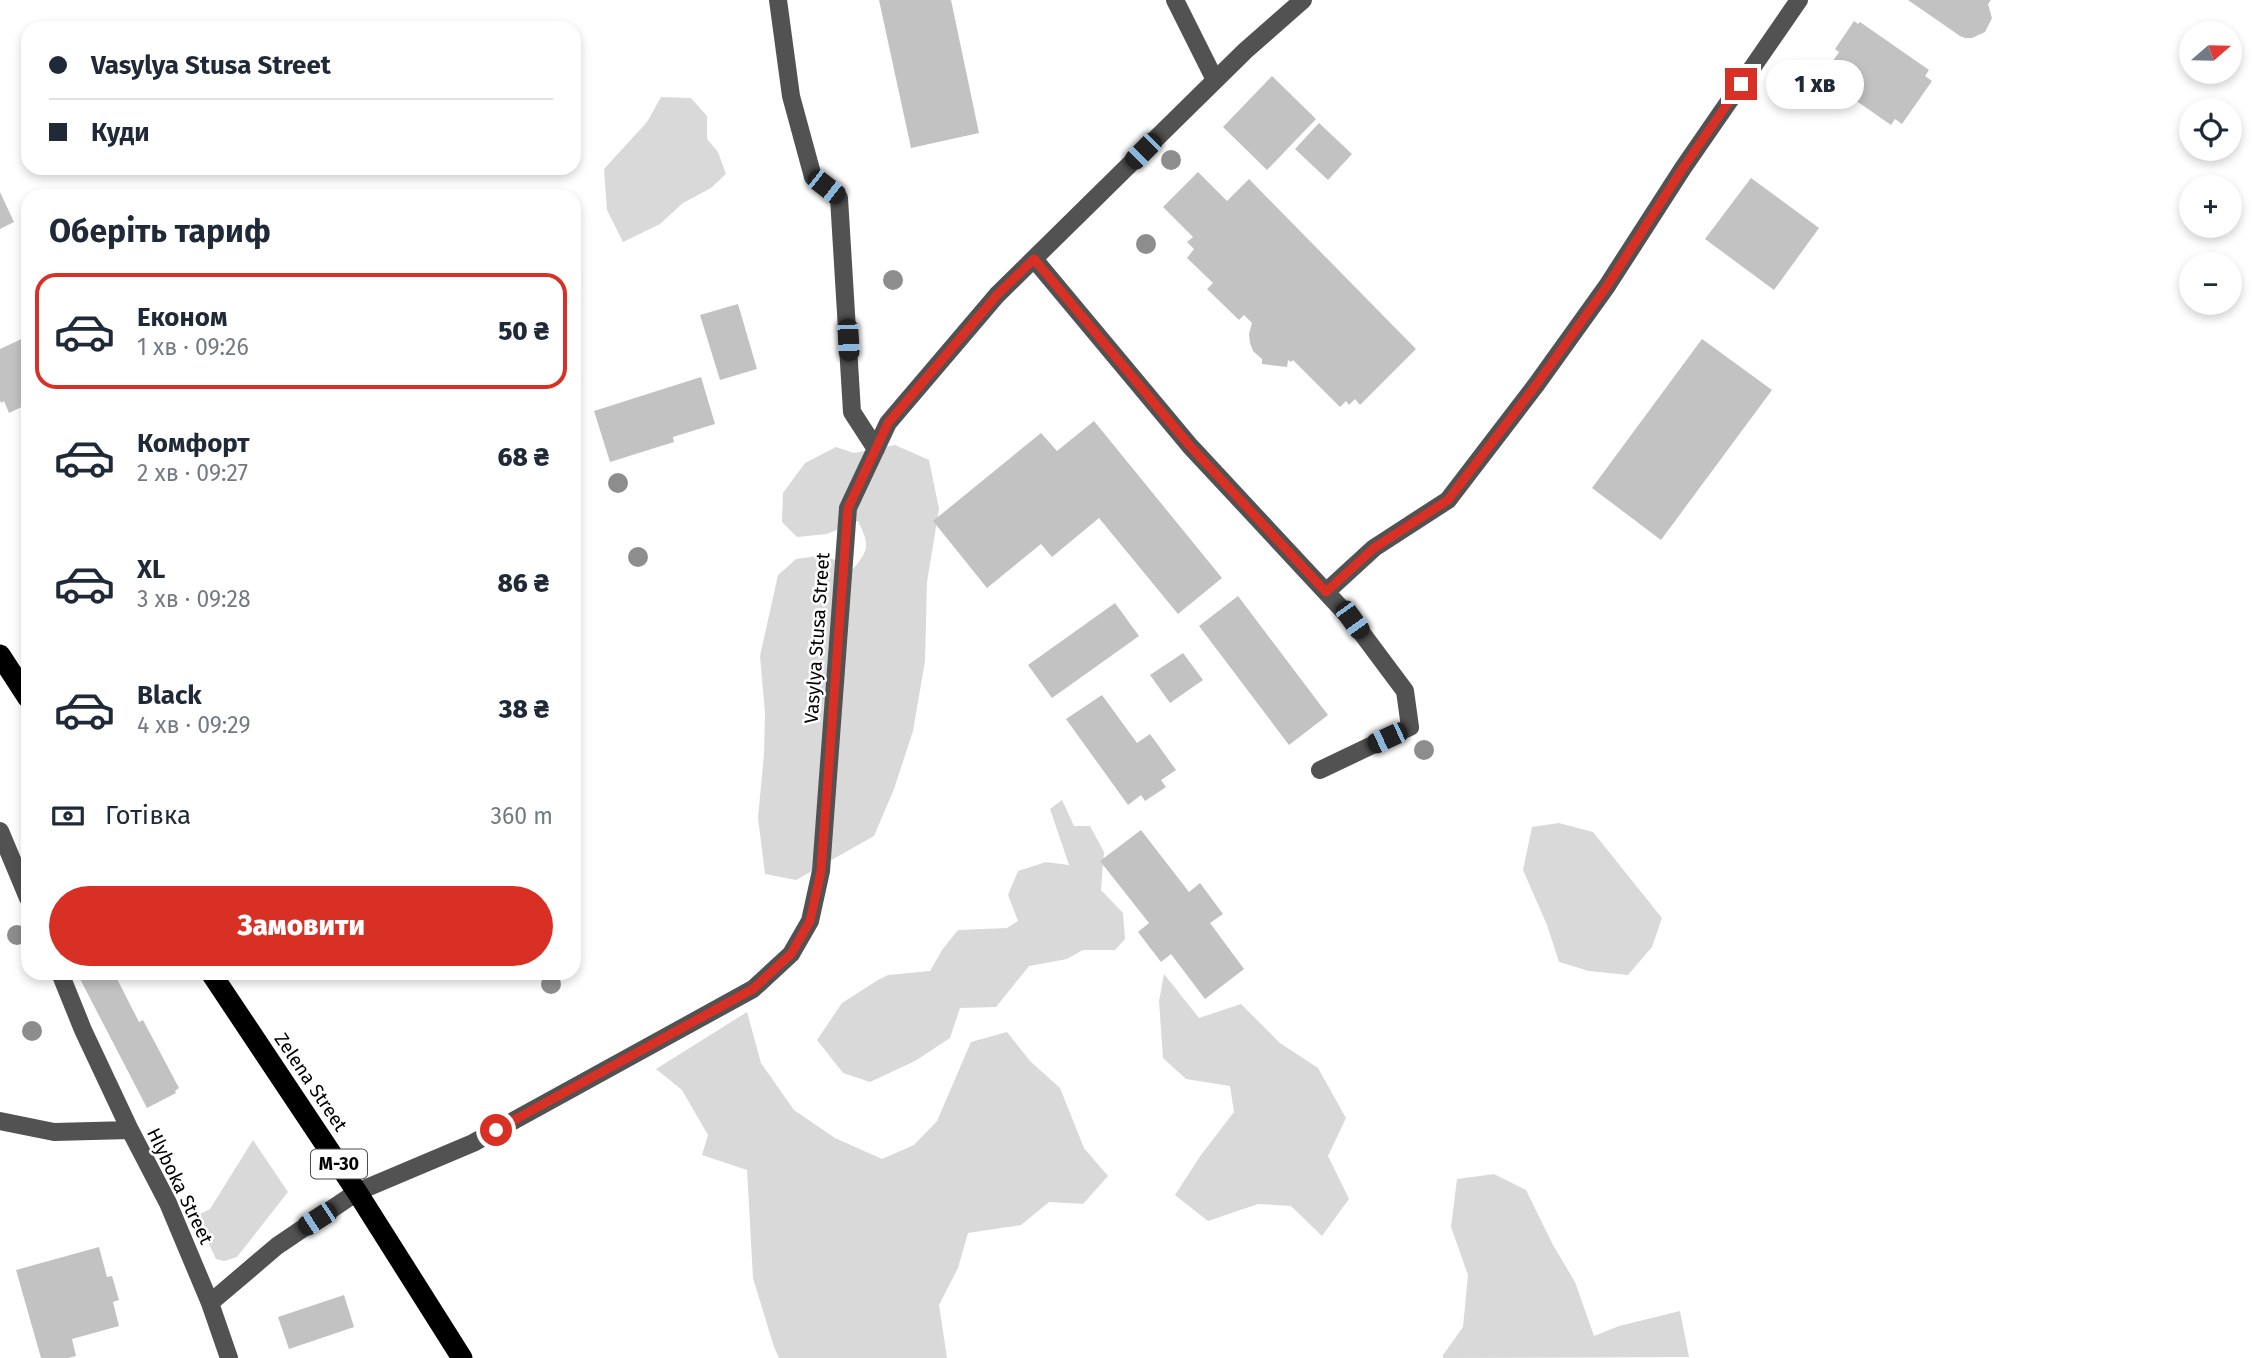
<!DOCTYPE html>
<html lang="uk">
<meta charset="utf-8">
<style>
body{margin:0;font-family:"Fira Sans",sans-serif;background:#f6f6f7;color:#1f2937;height:100vh;display:flex;flex-direction:column;font-size:26px;white-space:nowrap}
*{box-sizing:border-box;margin:0}
p{font-size:23px;color:#747a83}
.icon{flex:none;width:38px;height:38px;fill:none;stroke:currentColor;stroke-width:2;stroke-linecap:round;stroke-linejoin:round}
.map{position:relative;flex:1;overflow:hidden}
.drawer{position:absolute;left:21px;top:189px;width:560px;height:791px;display:flex;flex-direction:column;background:#fff;border-radius:21px;box-shadow:0 4px 10px #0003}
.drawer>*{flex:none}
.hud{position:absolute;left:21px;top:21px;width:560px;height:154px;border-radius:21px;box-shadow:0 4px 10px #0003;display:grid;align-content:center;height:154px;padding:0 28px;background:#fff}
.needle{width:46px;rotate:70deg}
.tools{position:absolute;left:2179px;top:21px;display:grid;gap:14px}
.tools a{display:grid;place-items:center;width:63px;height:63px;border-radius:50%;background:#fff;box-shadow:0 4px 10px #0003;font-size:35px}
.end{position:absolute;width:32px;height:32px;margin:-16px;border:9px solid #d93025;background:#fff;box-shadow:0 0 0 4px #fff}
.from{border-radius:50%}
.bubble{position:absolute;height:49px;border-radius:24px;background:#fff;box-shadow:0 4px 10px #0003;font-size:23px;font-weight:800;line-height:49px;text-align:center}
.car{position:absolute;width:21px;height:42px;margin:-21px -10px;border-radius:9px;box-shadow:0 0 5px 2px #0007;background:linear-gradient(#222 24%,#8ab4d8 0 40%,#222 0 76%,#8ab4d8 0 86%,#222 0)}
.hud b{display:flex;align-items:center;gap:24px;height:66px;font-size:26px}
.hud b+b{border-top:2px solid #e0e1e3}
.hud i{width:18px;height:18px;background:#1f2937}
ul{padding:0;list-style:none}
li{display:flex;align-items:center;gap:21px;height:116px;margin:0 14px 10px;padding:0 14px;border:4px solid transparent;border-radius:21px}
li div{flex:1}
li b{display:block;font-size:26px}
li em{font-style:normal;font-weight:800}
li.on{border-color:#d93025}
li>.icon{width:63px;height:63px;stroke-width:1.5}
h2{padding:0 28px;font-size:32px;line-height:84px}
.pay{display:flex;align-items:center;gap:18px;height:77px;padding:0 28px;font-size:26px}
.pay p{margin-inline-start:auto}
.button{display:flex;gap:14px;margin-top:auto;padding:14px 28px}
.button a{flex:1;height:80px;border-radius:42px;background:#d93025;color:#fff;font-size:28px;font-weight:800;line-height:80px;text-align:center}
.map>svg:first-child{display:block}
</style>
<div class="map">
<svg width="2264" height="1358" viewBox="0 0 2264 1358">
<rect width="100%" height="100%" fill="#fff"/>
<path fill="#d9d9d9" d="M 661,97 L 691,98 L 707,116 L 707,139 L 718,152 L 726,174 L 711,188 L 683,203 L 660,224 L 623,242 L 607,210 L 604,169 L 647,122 Z
M 895,445 L 929,460 L 939,509 L 927,582 L 925,661 L 913,731 L 894,789 L 874,836 L 796,880 L 765,874 L 758,818 L 764,754 L 765,713 L 760,656 L 778,575 L 796,559 L 824,555 L 853,569 C 870,549 869,544 858,521 L 827,534 L 797,537 L 782,522 L 783,493 L 805,463 L 836,447 L 854,453 Z
M 1062,800 L 1074,826 L 1090,826 L 1104,852 L 1101,890 L 1123,913 L 1125,939 L 1115,950 L 1083,950 L 1067,959 L 1029,966 L 996,1007 L 960,1008 L 950,1038 L 915,1061 L 870,1082 L 843,1073 L 817,1040 L 842,1003 L 878,980 L 888,975 L 930,971 L 942,950 L 958,930 L 1007,928 L 1018,921 L 1008,895 L 1018,871 L 1046,862 L 1069,865 L 1050,809 Z
M 1559,823 L 1593,832 L 1662,918 L 1652,947 L 1628,975 L 1589,971 L 1559,962 L 1547,925 L 1523,870 L 1532,827 Z
M 1164,974 L 1199,1018 L 1241,1004 L 1280,1043 L 1318,1068 L 1346,1118 L 1328,1156 L 1349,1199 L 1322,1236 L 1291,1206 L 1258,1204 L 1208,1221 L 1175,1195 L 1201,1155 L 1234,1112 L 1230,1086 L 1186,1079 L 1163,1058 L 1159,1001 Z
M 747,1012 L 761,1063 L 794,1110 L 835,1138 L 882,1159 L 914,1145 L 937,1121 L 971,1042 L 1007,1032 L 1030,1061 L 1060,1088 L 1084,1148 L 1108,1176 L 1083,1204 L 1049,1202 L 1021,1225 L 968,1233 L 958,1268 L 939,1305 L 947,1358 L 779,1358 L 774,1347 L 753,1278 L 747,1170 L 702,1155 L 708,1135 L 682,1090 L 656,1069 Z
M 253,1140 L 288,1192 L 237,1257 L 224,1261 L 216,1259 L 196,1216 L 210,1209 Z
M 1494,1174 L 1526,1190 L 1553,1245 L 1575,1282 L 1594,1336 L 1619,1326 L 1680,1311 L 1689,1357 L 1443,1358 L 1443,1355 L 1463,1327 L 1468,1275 L 1451,1227 L 1457,1179 Z"/>
<path fill="#c2c2c2" d="M 879,0 L 951,0 L 979,133 L 911,148 Z
M 1908,0 L 1991,0 L 1988,4 L 1992,18 L 1985,32 L 1972,38 L 1965,38 L 1960,36 Z
M 1854,21 L 1858,24 L 1860,22 L 1929,70 L 1925,76 L 1932,81 L 1902,124 L 1895,119 L 1891,125 L 1822,77 L 1839,52 L 1835,49 Z
M 1272,76 L 1316,119 L 1267,170 L 1223,127 Z
M 1816,76 L 1831,86 L 1820,101 L 1806,91 Z
M 1319,123 L 1352,154 L 1328,180 L 1295,149 Z
M 1198,172 L 1227,201 L 1249,179 L 1416,349 L 1360,405 L 1355,399 L 1349,405 L 1346,401 L 1340,407 L 1293,360 L 1291,362 L 1288,360 L 1287,367 L 1262,364 L 1262,359 L 1253,351 L 1250,343 L 1249,334 L 1252,323 L 1244,315 L 1239,320 L 1207,289 L 1213,283 L 1187,258 L 1194,249 L 1187,242 L 1193,237 L 1163,207 Z
M 1751,178 L 1819,228 L 1774,290 L 1705,239 Z
M 0,192 L 14,222 L 0,229 Z
M 738,304 L 757,369 L 720,380 L 700,315 Z
M 28,336 L 28,404 L 9,413 L 4,401 L 1,403 L 0,400 L 0,349 Z
M 1702,339 L 1772,390 L 1661,540 L 1592,488 Z
M 701,377 L 715,424 L 673,437 L 674,442 L 610,462 L 594,411 Z
M 1094,421 L 1222,578 L 1178,614 L 1099,518 L 1052,557 L 1041,544 L 987,588 L 933,521 L 1041,433 L 1057,451 Z
M 1238,596 L 1328,715 L 1289,745 L 1199,626 Z
M 1115,603 L 1139,636 L 1052,698 L 1028,665 Z
M 1183,653 L 1203,680 L 1170,703 L 1150,675 Z
M 1102,695 L 1137,743 L 1150,734 L 1176,770 L 1161,780 L 1166,787 L 1145,801 L 1141,795 L 1128,805 L 1066,719 Z
M 1141,830 L 1189,892 L 1200,883 L 1223,914 L 1210,923 L 1244,969 L 1205,999 L 1171,954 L 1161,962 L 1138,932 L 1149,923 L 1100,861 Z
M 87,973 L 114,973 L 139,1022 L 143,1020 L 179,1088 L 175,1091 L 176,1093 L 147,1108 L 79,977 Z
M 99,1247 L 107,1277 L 112,1276 L 119,1300 L 113,1302 L 119,1326 L 72,1339 L 76,1356 L 68,1358 L 41,1358 L 16,1270 Z
M 344,1295 L 354,1327 L 289,1349 L 278,1317 Z"/>
<g fill="none" stroke-linecap="round" stroke-linejoin="round">
<path stroke="#525252" stroke-width="18" d="M 778,0 L 791,96 L 813,177 L 839,198 L 852,412 L 876,449
M 1175,0 L 1215,80
M 1034,259 L 1190,446 L 1352,620 L 1405,691 L 1410,727 L 1320,770
M 1326,592 L 1374,548 L 1448,500 L 1536,385 L 1607,286 L 1683,168 L 1799,0
M 0,831 L 28,898
M 60,973 L 83,1030 L 130,1130
M 0,1121 L 54,1132 L 130,1130 L 168,1203 L 210,1303
M 229,1358 L 210,1303 L 277,1246 L 357,1192 L 473,1143 L 753,989 L 791,954 L 810,921 L 821,871 L 848,508 L 888,423 L 997,295 L 1245,51 L 1303,0"/>
<path stroke="#000" stroke-width="21" d="M 0,655 L 28,698
M 211,973 L 357,1192 L 462,1358"/>
</g>
<g fill="#8d8d8d">
<circle cx="1171" cy="160" r="10"/>
<circle cx="1146" cy="244" r="10"/>
<circle cx="893" cy="280" r="10"/>
<circle cx="618" cy="483" r="10"/>
<circle cx="638" cy="557" r="10"/>
<circle cx="1424" cy="750" r="10"/>
<circle cx="17" cy="935" r="10"/>
<circle cx="551" cy="984" r="10"/>
<circle cx="32" cy="1031" r="10"/>
</g>
<g fill="none" stroke-linecap="round" stroke-linejoin="round">
<path stroke="#d93025" stroke-width="9" d="M 496,1130 L 753,989 L 791,954 L 810,921 L 821,871 L 848,508 L 888,423 L 997,295 L 1034,259 L 1190,446 L 1326,592 L 1374,548 L 1448,500 L 1536,385 L 1607,286 L 1683,168 L 1741,84"/>
</g>
<g text-anchor="middle" dominant-baseline="central" stroke-width="5" stroke-linejoin="round" paint-order="stroke">
<rect fill="#fff" stroke="#4c4c4c" stroke-width="2" x="311" y="1149.5" width="56" height="29" rx="5"/>
<g font-size="18" font-weight="bold" fill="#000">
<text x="339" y="1164">М-30</text>
</g>
<g font-size="19" fill="#000" stroke="#fff">
<text transform="translate(817 638) rotate(-86)">Vasylya Stusa Street</text>
<text transform="translate(311 1082) rotate(56)">Zelena Street</text>
<text transform="translate(180 1186) rotate(64)">Hlyboka Street</text>
</g>
</g>
</svg>
<div class="tools">
<a><svg class="needle" viewBox="-14 -14 28 28"><path d="M0-13l5 13h-10z" fill="#e53935"/><path d="M0 13l5-13h-10z" fill="#747a83"/></svg></a>
<a><svg class="icon" aria-label="locate" viewBox="0 0 24 24"><circle cx="12" cy="12" r="6"/><path d="M12 2v4M12 18v4M2 12h4M18 12h4"/></svg></a>
<a>+</a>
<a>−</a>
</div>
<i class="end from" style="left:496px;top:1130px"></i>
<i class="end" style="left:1741px;top:84px"></i>
<div class="bubble" style="left:1766px;top:60px;width:98px">1 хв</div>
<i class="car" style="left:1143px;top:151px;rotate:225deg"></i>
<i class="car" style="left:826px;top:187px;rotate:128deg"></i>
<i class="car" style="left:848px;top:340px;rotate:177deg"></i>
<i class="car" style="left:1352px;top:620px;rotate:144deg"></i>
<i class="car" style="left:1387px;top:738px;rotate:245deg"></i>
<i class="car" style="left:317px;top:1219px;rotate:237deg"></i>
<div class="hud">
<b><i class="from"></i>Vasylya Stusa Street</b>
<b><i></i>Куди</b>
</div>
<section class="drawer">
<h2>Оберіть тариф</h2>
<ul>
<li class="on"><svg class="icon" aria-label="car" viewBox="0 0 24 24"><path d="M5 17H2v-5l4-1 3-4h7l3 4 3 1v5h-3M9 17h6M6 11h13"/><circle cx="7" cy="17" r="2"/><circle cx="17" cy="17" r="2"/></svg><div><b>Економ</b><p>1 хв · 09:26</p></div><em>50 ₴</em></li>
<li><svg class="icon" aria-label="car" viewBox="0 0 24 24"><path d="M5 17H2v-5l4-1 3-4h7l3 4 3 1v5h-3M9 17h6M6 11h13"/><circle cx="7" cy="17" r="2"/><circle cx="17" cy="17" r="2"/></svg><div><b>Комфорт</b><p>2 хв · 09:27</p></div><em>68 ₴</em></li>
<li><svg class="icon" aria-label="car" viewBox="0 0 24 24"><path d="M5 17H2v-5l4-1 3-4h7l3 4 3 1v5h-3M9 17h6M6 11h13"/><circle cx="7" cy="17" r="2"/><circle cx="17" cy="17" r="2"/></svg><div><b>XL</b><p>3 хв · 09:28</p></div><em>86 ₴</em></li>
<li><svg class="icon" aria-label="car" viewBox="0 0 24 24"><path d="M5 17H2v-5l4-1 3-4h7l3 4 3 1v5h-3M9 17h6M6 11h13"/><circle cx="7" cy="17" r="2"/><circle cx="17" cy="17" r="2"/></svg><div><b>Black</b><p>4 хв · 09:29</p></div><em>38 ₴</em></li>
</ul>
<div class="pay"><svg class="icon" aria-label="cash" viewBox="0 0 24 24"><path d="M3 7h18v10H3z"/><circle cx="12" cy="12" r="2"/></svg>Готівка<p>360 m</p></div>
<div class="button"><a>Замовити</a></div>
</section>
</div>
